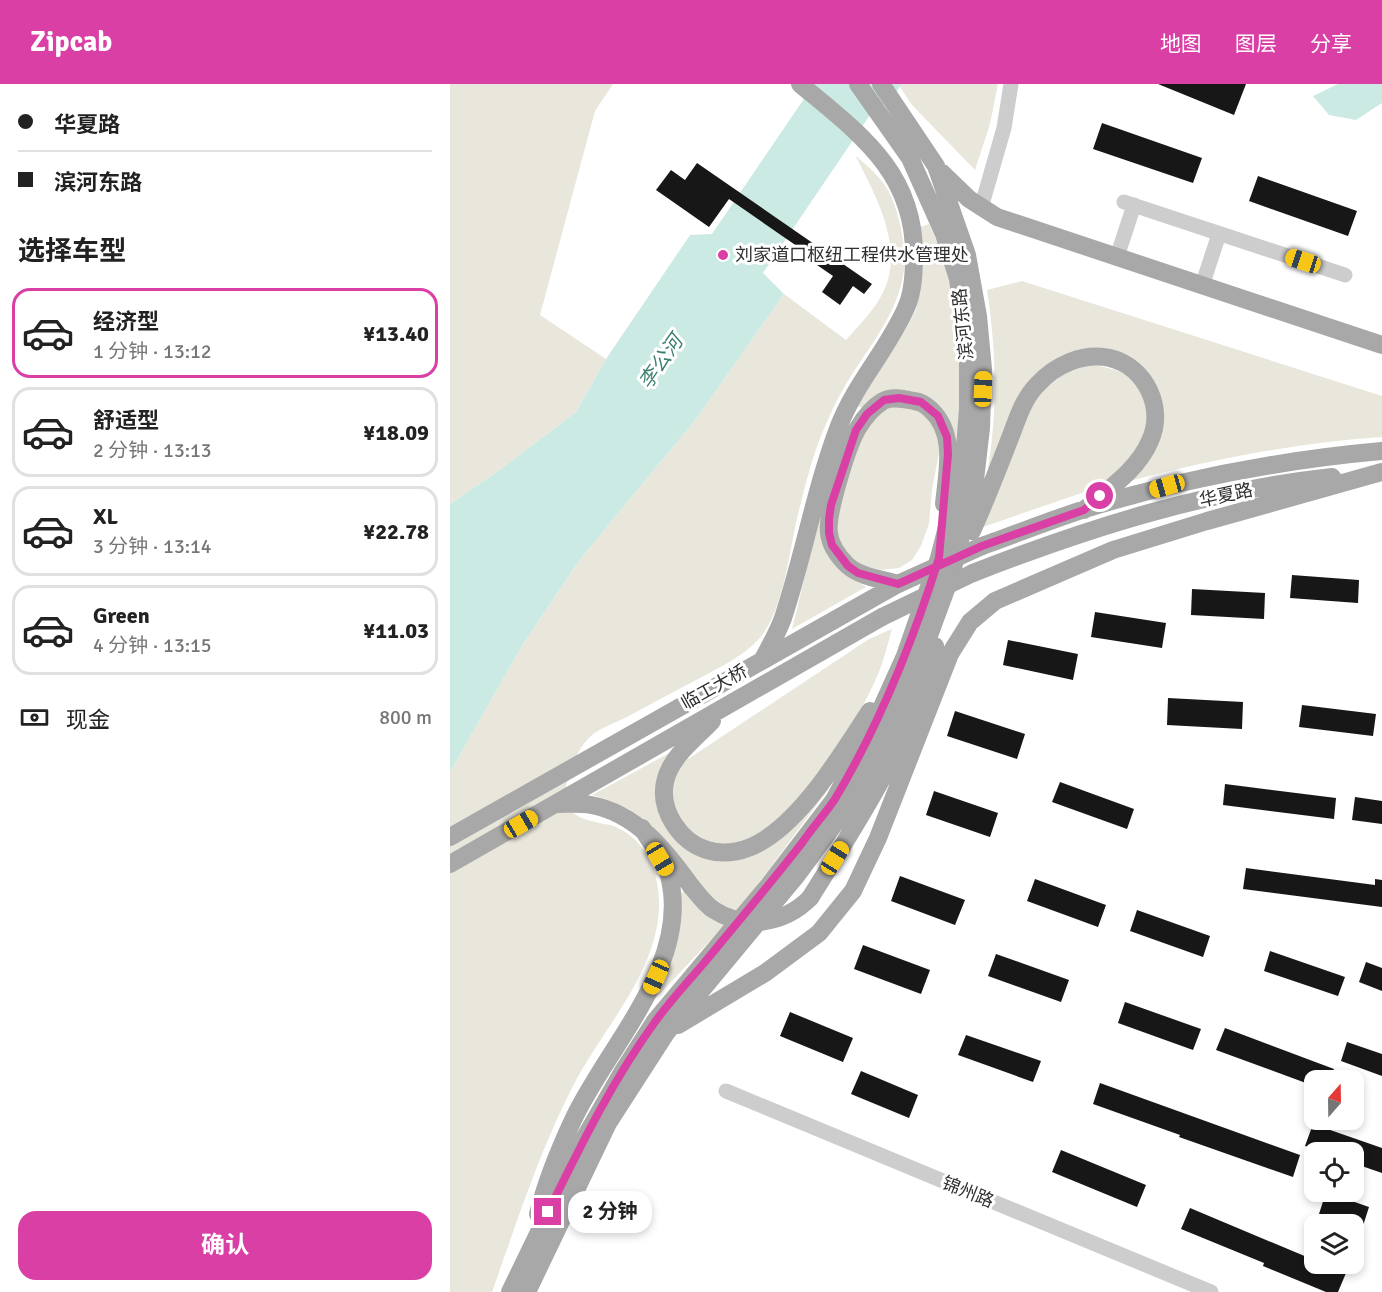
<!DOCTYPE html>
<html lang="zh">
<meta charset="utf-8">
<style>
body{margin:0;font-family:Signika,"Noto Sans SC",sans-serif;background:#f2f2f2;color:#222;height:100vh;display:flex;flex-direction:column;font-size:22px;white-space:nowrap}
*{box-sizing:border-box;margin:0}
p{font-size:20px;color:#767676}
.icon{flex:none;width:33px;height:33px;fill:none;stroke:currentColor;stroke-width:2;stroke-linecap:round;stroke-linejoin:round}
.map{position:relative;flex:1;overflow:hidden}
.drawer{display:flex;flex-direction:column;background:#fff;width:450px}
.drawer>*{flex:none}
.top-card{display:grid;align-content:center;height:132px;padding:0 18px;background:#fff}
.needle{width:39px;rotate:20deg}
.buttons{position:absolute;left:854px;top:986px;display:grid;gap:12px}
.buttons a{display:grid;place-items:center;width:60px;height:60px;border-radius:12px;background:#fff;box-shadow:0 3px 9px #0003;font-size:30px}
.end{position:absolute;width:27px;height:27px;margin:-14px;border:8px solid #da3fa6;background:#fff;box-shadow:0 0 0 3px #fff}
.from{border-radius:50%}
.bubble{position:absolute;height:42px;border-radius:18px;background:#fff;box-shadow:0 3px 9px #0003;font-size:20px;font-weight:700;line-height:42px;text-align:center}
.car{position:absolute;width:18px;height:36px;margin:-18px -9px;border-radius:8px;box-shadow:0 0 4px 2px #0007;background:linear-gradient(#f5c518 24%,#345 0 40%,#f5c518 0 76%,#345 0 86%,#f5c518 0)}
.top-card b{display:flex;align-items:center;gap:21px;height:57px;font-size:22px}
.top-card b+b{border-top:2px solid #e0e0e0}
.top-card i{width:15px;height:15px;background:#222}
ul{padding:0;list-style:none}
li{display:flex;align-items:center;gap:18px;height:90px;margin:0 12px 9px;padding:0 6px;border:3px solid #e0e0e0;border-radius:18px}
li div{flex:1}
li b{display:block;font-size:22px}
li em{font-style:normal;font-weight:700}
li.active{border-color:#da3fa6}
li>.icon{width:54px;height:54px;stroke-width:1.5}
h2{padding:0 18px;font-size:27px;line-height:72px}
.pay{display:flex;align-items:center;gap:15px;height:66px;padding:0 18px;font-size:22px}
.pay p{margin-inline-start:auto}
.button{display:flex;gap:12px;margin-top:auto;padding:12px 18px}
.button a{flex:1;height:69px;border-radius:18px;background:#da3fa6;color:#fff;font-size:24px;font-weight:700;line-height:69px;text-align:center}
header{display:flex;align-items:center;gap:36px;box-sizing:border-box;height:84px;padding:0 30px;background:#da3fa6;color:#fff}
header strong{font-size:28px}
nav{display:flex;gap:33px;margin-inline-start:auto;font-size:21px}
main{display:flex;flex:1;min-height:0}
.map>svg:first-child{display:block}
</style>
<header>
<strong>Zipcab</strong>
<nav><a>地图</a><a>图层</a><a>分享</a></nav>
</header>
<main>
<section class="drawer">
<div class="top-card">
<b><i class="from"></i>华夏路</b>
<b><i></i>滨河东路</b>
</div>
<h2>选择车型</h2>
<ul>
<li class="active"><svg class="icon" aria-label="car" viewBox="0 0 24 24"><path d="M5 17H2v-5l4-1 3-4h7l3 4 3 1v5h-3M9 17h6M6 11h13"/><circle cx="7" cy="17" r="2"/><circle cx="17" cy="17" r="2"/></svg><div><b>经济型</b><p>1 分钟 · 13:12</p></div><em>¥13.40</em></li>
<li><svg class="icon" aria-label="car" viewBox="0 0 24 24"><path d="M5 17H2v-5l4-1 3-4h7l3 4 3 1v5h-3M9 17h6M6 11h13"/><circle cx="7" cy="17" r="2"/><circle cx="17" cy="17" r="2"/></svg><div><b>舒适型</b><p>2 分钟 · 13:13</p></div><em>¥18.09</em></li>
<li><svg class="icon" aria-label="car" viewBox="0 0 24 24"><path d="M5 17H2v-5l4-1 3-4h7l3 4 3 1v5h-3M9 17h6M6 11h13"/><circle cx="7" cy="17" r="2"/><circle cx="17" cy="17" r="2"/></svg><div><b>XL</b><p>3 分钟 · 13:14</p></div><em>¥22.78</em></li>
<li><svg class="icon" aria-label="car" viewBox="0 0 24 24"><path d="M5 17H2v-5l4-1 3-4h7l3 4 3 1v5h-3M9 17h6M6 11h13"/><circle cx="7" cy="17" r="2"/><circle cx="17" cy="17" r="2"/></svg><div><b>Green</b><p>4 分钟 · 13:15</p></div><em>¥11.03</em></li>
</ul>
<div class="pay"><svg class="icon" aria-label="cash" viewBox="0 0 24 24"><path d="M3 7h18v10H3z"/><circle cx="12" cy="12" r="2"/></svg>现金<p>800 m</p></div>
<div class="button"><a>确认</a></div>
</section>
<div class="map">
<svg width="932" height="1208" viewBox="0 0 932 1208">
<rect width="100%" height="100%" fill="#fff"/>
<path fill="#e9e7dc" d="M 0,0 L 163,0 L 145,27 L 90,231 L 156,275 L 126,328 L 51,385 L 0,420 Z
M 448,0 L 548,0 L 540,40 L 525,86 L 462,21 Z
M 405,71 C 415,80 426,89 434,100 C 448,119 457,163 454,186 C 448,232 417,264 395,302 C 383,322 374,344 366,365 C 358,389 352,414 346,439 C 338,475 333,528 308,556 C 292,573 270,583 250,594 C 225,607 201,620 177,633 C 165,639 149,644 140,653 C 131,661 124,676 120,688 C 110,717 115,732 146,738 C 152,740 160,740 166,743 C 201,758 213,800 208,836 C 199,899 151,947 123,1002 C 89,1068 67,1138 42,1208 L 0,1208 L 0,688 L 73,560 L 128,478 L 246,335 L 334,210 L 396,256 C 411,239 429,222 437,199 C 451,156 424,108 405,71 Z
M 479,140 C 515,212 511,296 508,375 C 506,361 505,346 499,334 C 484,309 452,299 426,312 C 421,314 416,320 412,324 L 407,322 L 454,248 L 466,226 L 473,185 L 474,165 L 470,143 Z
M 572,197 L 932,312 L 932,353 C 846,359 763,375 680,397 L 696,380 L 696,290 L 614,272 L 542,386 L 538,384 C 548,325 546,265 537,206 Z
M 636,280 L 650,282 L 669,287 L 681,294 L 689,305 L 699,329 L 696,348 L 677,381 L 646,404 L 533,443 L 568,347 L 589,309 L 619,286 Z
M 457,320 L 478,331 L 491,358 L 482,406 L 479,440 L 471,462 L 462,476 L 449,484 L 431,486 L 415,484 L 404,479 L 389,458 L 386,425 L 414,346 L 436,322 Z
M 371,427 L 371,441 L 393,489 L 416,503 L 342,545 Z
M 442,545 C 437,562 433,581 425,597 C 401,650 352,725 302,754 C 298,756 293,760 290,761 C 269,766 240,754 229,736 C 217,718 221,693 235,677 L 419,555 Z
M 223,667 L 208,721 L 268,774 L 356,726 L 380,703 L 288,827 C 248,815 227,769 199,741 C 184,725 163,717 142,711 Z
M 234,807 C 245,824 257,834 275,841 L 203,917 C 218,882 232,850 230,810 Z"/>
<path fill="#cceae4" d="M 364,0 L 451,0 L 446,9 L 420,31 L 313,189 L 334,210 L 246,335 L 128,478 L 73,560 L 0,688 L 0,420 L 51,385 L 126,328 L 156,275 L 240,151 L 262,150 Z
M 888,0 L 932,0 L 932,19 L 906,36 L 879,31 L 863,12 Z"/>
<path fill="#171717" d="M 708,0 L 796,0 L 784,31 Z
M 652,39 L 752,74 L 743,99 L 643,65 Z
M 247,79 L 422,200 L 414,210 L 403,202 L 390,221 L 372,208 L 383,192 L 351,170 L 354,167 L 279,115 L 259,143 L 206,106 L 221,86 L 235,96 Z
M 808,92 L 907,127 L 898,152 L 799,117 Z
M 842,491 L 909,496 L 908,519 L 840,514 Z
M 742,505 L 815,509 L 814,535 L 741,531 Z
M 645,528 L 716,539 L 712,564 L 641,553 Z
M 558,556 L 628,570 L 623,596 L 553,581 Z
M 718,614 L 793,618 L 792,645 L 717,641 Z
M 852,621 L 926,630 L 923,652 L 849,643 Z
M 505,627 L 575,650 L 567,675 L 497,652 Z
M 610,698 L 684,725 L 677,745 L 602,718 Z
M 775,700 L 886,714 L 884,735 L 773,721 Z
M 484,707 L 548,729 L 540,753 L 476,731 Z
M 905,713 L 932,717 L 932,740 L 902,736 Z
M 796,784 L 925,801 L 925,795 L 932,796 L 932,823 L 793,805 Z
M 450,792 L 515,816 L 505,841 L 441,817 Z
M 585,795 L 656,821 L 648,843 L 577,817 Z
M 687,826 L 760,852 L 753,873 L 680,847 Z
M 413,861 L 480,886 L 471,910 L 404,885 Z
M 820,867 L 895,893 L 888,912 L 814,887 Z
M 546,870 L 619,896 L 611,918 L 538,892 Z
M 916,878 L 932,884 L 932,907 L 909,898 Z
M 675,918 L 751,945 L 743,966 L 668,939 Z
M 340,928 L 403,954 L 393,978 L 330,952 Z
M 775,944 L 884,985 L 880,996 L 864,996 L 864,1002 L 766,966 Z
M 516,951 L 591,977 L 583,998 L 508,971 Z
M 897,958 L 932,970 L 932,992 L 891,977 Z
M 411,987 L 468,1011 L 459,1034 L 401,1010 Z
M 650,999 L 850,1071 L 843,1093 L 729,1053 L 730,1051 L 643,1020 Z
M 863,1040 L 932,1064 L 932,1089 L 903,1079 L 903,1068 L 873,1068 L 855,1062 Z
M 611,1066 L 696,1101 L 687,1123 L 602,1088 Z
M 876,1108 L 919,1123 L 912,1145 L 903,1142 L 903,1140 L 897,1140 L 869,1130 Z
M 740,1124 L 864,1176 L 864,1179 L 870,1179 L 896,1189 L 888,1208 L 876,1208 L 813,1182 L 814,1179 L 731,1145 Z"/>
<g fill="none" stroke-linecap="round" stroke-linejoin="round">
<path stroke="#cdcdcd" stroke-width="15" d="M 674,118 L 895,191
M 531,124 L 554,44 L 561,0
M 667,173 L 684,121
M 752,202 L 769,150
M 276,1007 L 761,1208"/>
<path stroke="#a8a8a8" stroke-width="18" d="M 491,88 L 519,115 L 547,133 L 932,261
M 522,447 C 536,416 548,385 560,354 C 567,336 573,315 587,301 C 605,281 633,268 660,274 C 696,283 715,324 700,357 C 687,387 658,405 634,426
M 532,462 C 566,450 601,436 635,425 C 732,395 831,376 932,367
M 523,489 C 641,443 755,407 882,393
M 448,500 C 431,495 410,493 397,481 C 388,472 380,461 379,449 C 376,431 398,360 408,344 C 414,334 423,323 433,317 C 442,312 454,315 464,317 C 471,318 474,320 480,325 C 507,349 497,388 494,420
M 313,575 C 320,562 328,548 333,534 C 354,471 365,405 389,342 C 405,300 438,265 456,224 C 463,209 464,191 464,174 C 466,89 409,49 350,0
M 262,637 C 245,655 220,673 215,698 C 209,726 230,758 257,766 C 276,772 297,767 314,756 C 356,730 393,668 420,627
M 108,720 C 119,720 130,719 141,721 C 186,729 215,766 241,802
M 0,753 L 448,500
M 0,780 L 432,533
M 360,814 C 410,734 463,655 485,562
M 228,941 L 315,889 L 369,849 L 403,807 L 428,754 L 500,570 L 520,538 L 545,517 L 663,466 L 757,437 L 932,388
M 88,1130 C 96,1098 109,1066 123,1036 C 157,963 242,879 219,792 C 215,777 200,758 192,744
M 60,1208 L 134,1055 L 173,987 L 205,937 L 319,801 L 384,716 L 423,643 L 455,572 L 489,474 L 514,377 L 518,325 L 518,271 L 508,195 L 494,150 L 460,74 L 408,0
M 77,1208 L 158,1039 L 216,949 L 347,791 L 395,726 L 430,663 L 455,610 L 470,576 L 501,492 L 525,396 L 531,344 L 533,285 L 528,232 L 517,171 L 486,82 L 431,0"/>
<path stroke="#a8a8a8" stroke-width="18" d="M 448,500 L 532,462
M 432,533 L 523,489
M 241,802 C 248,810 254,820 264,826 C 295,846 334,840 360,814"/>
</g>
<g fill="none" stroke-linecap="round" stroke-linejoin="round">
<path stroke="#da3fa6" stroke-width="8" d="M 98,1128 C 130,1063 162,997 205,938 C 220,917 238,898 254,879 C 287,839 320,800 352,759 C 362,744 375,730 385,715 C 430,640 463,557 489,474 L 498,370 L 497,353 L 488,332 L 471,318 L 449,314 L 434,316 L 417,330 L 406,346 L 381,421 L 379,435 L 379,449 L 382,461 L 398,482 L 408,489 L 448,500 L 532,462 L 634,426 L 650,412"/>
</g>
<circle fill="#da3fa6" stroke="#fff" stroke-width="2" cx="273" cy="171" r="6"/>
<g text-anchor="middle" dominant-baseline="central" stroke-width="6" stroke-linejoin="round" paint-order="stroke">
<g font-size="18" fill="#303030" stroke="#fff" text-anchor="start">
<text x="285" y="171">刘家道口枢纽工程供水管理处</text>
</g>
<g font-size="18" fill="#303030" stroke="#fff">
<text transform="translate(513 240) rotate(-96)">滨河东路</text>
<text transform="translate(776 411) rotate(-12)">华夏路</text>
<text transform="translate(264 603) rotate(-29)">临工大桥</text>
<text transform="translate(518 1108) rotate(22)">锦州路</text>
</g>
<g font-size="20" font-style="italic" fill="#3e8173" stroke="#fff">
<text transform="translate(211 278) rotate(-55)">李公河</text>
</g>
</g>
</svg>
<div class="buttons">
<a><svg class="needle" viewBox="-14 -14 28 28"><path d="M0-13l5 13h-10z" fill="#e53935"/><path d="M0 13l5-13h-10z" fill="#767676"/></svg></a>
<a><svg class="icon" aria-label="locate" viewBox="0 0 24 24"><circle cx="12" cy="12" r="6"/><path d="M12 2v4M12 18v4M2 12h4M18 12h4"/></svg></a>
<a><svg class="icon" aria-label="layers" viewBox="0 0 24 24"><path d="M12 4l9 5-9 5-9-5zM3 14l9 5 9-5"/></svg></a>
</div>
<i class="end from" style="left:650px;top:412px"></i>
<i class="end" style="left:98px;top:1128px"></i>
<div class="bubble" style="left:118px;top:1107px;width:84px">2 分钟</div>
<i class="car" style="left:853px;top:177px;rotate:288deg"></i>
<i class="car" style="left:533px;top:305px;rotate:2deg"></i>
<i class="car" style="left:717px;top:402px;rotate:254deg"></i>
<i class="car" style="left:71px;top:740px;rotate:60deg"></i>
<i class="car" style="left:385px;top:774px;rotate:32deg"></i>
<i class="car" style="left:210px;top:775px;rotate:149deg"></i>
<i class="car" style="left:206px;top:893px;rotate:204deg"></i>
</div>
</main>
